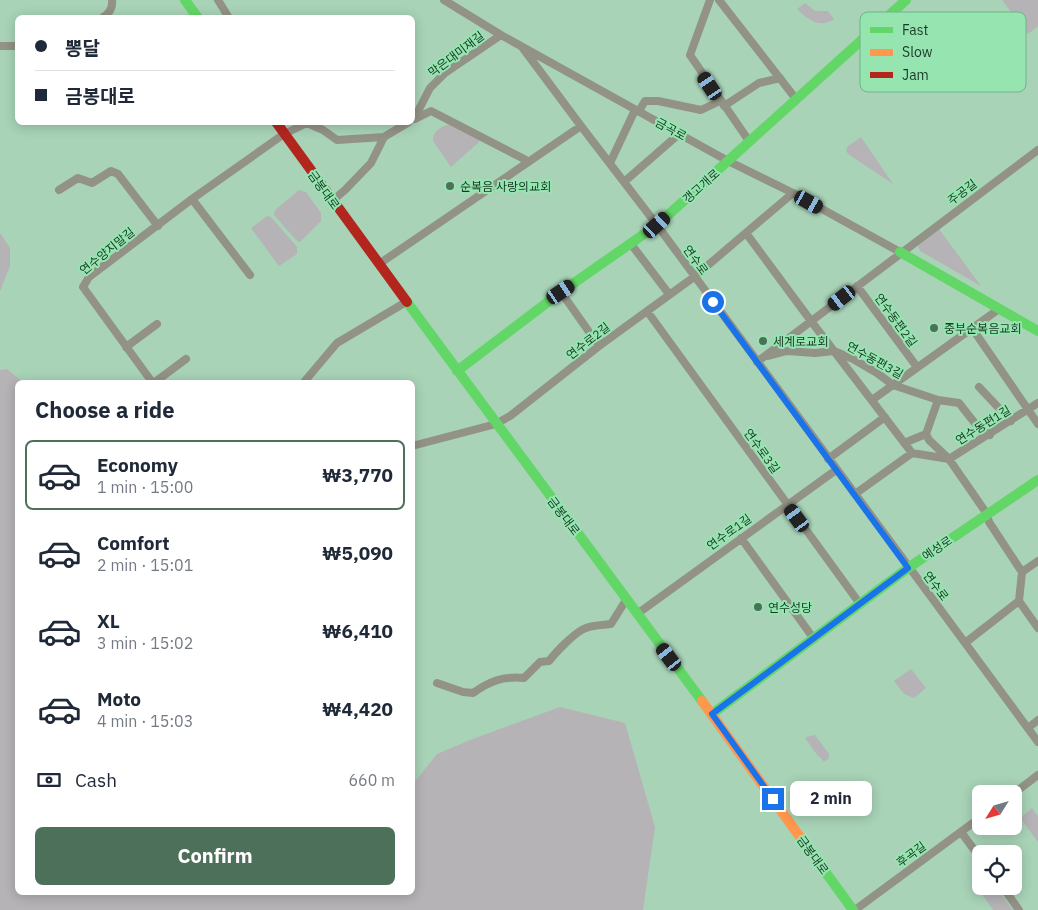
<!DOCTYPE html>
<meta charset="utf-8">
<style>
body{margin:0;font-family:"IBM Plex Sans","Noto Sans KR",sans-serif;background:#f2f2f3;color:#1f2937;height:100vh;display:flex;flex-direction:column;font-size:19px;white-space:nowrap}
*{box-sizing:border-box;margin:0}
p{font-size:16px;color:#747a83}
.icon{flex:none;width:28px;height:28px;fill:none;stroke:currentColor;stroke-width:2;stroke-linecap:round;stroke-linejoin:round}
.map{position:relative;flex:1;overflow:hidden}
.panel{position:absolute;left:15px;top:380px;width:400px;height:515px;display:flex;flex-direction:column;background:#fff;border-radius:8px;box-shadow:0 2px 12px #0003}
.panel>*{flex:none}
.banner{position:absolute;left:15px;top:15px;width:400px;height:110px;border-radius:8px;box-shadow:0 2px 12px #0003;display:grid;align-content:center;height:110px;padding:0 20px;background:#fff}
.needle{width:32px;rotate:233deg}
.controls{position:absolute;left:972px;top:785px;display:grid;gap:10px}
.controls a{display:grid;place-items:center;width:50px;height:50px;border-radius:8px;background:#fff;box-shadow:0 2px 12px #0003;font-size:25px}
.end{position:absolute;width:22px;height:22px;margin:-11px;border:6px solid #1a73e8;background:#fff;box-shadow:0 0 0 2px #fff}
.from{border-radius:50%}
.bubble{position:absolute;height:35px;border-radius:8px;background:#fff;box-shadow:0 2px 12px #0003;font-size:16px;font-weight:700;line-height:35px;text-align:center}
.car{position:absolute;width:15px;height:30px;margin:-15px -8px;border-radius:6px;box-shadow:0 0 4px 1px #0007;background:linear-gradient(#222 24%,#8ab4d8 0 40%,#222 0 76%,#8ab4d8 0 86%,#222 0)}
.banner b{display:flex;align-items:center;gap:18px;height:48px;font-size:19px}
.banner b+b{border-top:1px solid #e0e1e3}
.banner i{width:12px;height:12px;background:#1f2937}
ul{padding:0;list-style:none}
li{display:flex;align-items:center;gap:15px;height:70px;margin:0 10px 8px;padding:0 10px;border:2px solid transparent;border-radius:8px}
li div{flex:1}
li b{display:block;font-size:19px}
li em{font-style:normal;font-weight:700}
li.on{border-color:#4c7059}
li>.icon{width:45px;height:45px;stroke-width:1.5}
h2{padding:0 20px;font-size:22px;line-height:60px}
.pay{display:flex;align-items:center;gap:12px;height:55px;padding:0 20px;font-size:19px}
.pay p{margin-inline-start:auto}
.cta{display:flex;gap:10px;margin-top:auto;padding:10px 20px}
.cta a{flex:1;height:58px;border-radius:8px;background:#4c7059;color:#fff;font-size:20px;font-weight:700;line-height:58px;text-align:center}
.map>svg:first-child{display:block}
</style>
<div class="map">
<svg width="1038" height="910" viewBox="0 0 1038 910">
<rect width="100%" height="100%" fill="#a8d3b7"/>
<path fill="#b5b3b6" d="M 1002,0 L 1038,0 L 1038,26 L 1028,34 Z
M 805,3 L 815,11 L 828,11 L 834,19 C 820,29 808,20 797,9 Z
M 450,124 L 479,138 L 479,142 L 451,167 L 433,141 C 432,132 441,126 450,124 Z
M 861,137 L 893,184 L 848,154 L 846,150 L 848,146 Z
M 299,190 L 306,192 L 321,213 L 321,221 L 300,242 L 297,241 L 274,215 L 275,210 Z
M 267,216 L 271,217 L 297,247 L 297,254 L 279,266 L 251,228 Z
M 939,229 L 981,286 L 920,251 L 918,246 Z
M 0,233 L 10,248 L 10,266 L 0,291 Z
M 7,369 L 23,382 L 18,382 L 18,892 L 412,892 L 413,784 L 437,754 L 470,740 L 560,707 L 625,723 L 655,827 L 643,910 L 0,910 L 0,370 Z
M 911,669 L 926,688 L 914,698 L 904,694 L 894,681 Z
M 815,735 L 829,754 L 829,758 L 824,762 L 820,757 L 818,756 L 805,738 L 809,736 Z
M 1032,808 L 1038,816 L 1038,842 L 1020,818 Z
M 987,886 L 995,886 L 1013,910 L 993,910 L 980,891 Z"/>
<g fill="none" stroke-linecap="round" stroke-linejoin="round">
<path stroke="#939287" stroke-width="8" d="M 218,0 L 229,18
M 444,0 L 501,35 L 728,161 L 793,193 L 900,252
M 710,0 L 690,55 L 749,141
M 719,0 L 796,99
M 102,18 C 109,14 113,8 112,0
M 0,46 L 18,46
M 522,47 L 581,126
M 724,106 L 759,83 L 780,78
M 639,111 L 645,101 L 658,101 L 701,110 L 720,101
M 414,119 L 430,88 L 445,73 L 501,35
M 415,119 L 431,111 L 528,161
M 610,163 L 635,110
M 624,182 L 679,134
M 59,190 L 78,178 L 92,183 L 111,171 L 118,174 L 158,226
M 192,199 L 250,275
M 332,201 L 345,190 L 371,163 L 384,137 L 409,122
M 746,233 L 811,321 L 912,453 L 949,459 L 987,514 L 989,522 L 1022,572 L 1019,601 L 1038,628
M 631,244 L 669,294
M 379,264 L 581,126 L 657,225 L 1038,742
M 857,286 L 917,367
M 561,292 L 599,346
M 647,311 L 860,604
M 972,328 L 1038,424
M 126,347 L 157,324
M 768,356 L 787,351 L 815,353 L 834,351 L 853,359 L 877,373 L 893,385 L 938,400 L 959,403 L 981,431 L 990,435
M 757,362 L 1038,150
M 152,382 L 83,287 L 89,277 L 192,199 L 284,134 L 307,123 L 323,130 L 337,140 L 384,137
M 155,382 L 186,359
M 304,382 L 337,343 L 406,302
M 979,387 L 1011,421
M 872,400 L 999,309
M 938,400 L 926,434 L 929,440 L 949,459 L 1038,403
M 904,443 L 926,434
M 412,446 L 496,424 L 510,416 L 599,346 L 694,277 L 793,193
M 828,459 L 885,417
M 855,494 L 912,453
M 741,538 L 814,639
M 1022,572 L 1038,561
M 637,614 L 836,470
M 965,643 L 1019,601
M 437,683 L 463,692 L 473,693 C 490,681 503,676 524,678 L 540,662 L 549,661 C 556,652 576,631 586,628 C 593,625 603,625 611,624 L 626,600
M 1028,728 L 1038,720
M 1013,794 L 1038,775
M 961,832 L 981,859
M 1002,886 L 1019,910
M 855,910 L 981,817"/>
<path stroke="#63d668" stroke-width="10" d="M 185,0 L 198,18
M 900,252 L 1038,331
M 407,302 L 702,701
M 457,371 L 561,292 L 657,225 L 906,0
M 712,714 L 908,568 L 1038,480
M 813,855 L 853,910"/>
<path stroke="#ff974d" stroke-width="10" d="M 702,701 L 813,855"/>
<path stroke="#b3261e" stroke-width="10" d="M 276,122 L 407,302"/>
</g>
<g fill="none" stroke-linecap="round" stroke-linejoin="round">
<path stroke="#1a73e8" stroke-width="6" d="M 713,302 L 908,568 L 712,714 L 773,799"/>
</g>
<g fill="#4c7059" stroke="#96e5b1" stroke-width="2">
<circle cx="450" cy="186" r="5"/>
<circle cx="934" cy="328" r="5"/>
<circle cx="763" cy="341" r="5"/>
<circle cx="758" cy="607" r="5"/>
</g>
<g text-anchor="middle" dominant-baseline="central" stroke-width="4" stroke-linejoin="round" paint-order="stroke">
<g font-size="12" fill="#1a3a26" stroke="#96e5b1">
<text transform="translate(456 54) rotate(-37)">막은대미재길</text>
<text transform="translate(671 129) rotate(29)">금곡로</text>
<text transform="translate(701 186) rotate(-42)">갱고개로</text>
<text transform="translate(324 190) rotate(54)">금봉대로</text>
<text transform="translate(962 192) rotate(-37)">주공길</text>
<text transform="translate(107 251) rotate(-39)">연수양지말길</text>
<text transform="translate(696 260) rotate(54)">연수로</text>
<text transform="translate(896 320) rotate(54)">연수동편2길</text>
<text transform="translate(588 341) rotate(-38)">연수로2길</text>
<text transform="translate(875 360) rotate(29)">연수동편3길</text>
<text transform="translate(983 425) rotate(-32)">연수동편1길</text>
<text transform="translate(762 451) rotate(54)">연수로3길</text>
<text transform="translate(564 516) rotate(53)">금봉대로</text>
<text transform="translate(729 532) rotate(-36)">연수로1길</text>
<text transform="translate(937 548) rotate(-34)">예성로</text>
<text transform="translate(936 586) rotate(53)">연수로</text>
<text transform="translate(911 854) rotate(-36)">후곡길</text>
<text transform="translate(813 855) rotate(54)">금봉대로</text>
</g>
<g font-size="12" fill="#1a3a26" stroke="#96e5b1" text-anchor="start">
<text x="460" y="186">순복음 사랑의교회</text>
<text x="944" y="328">중부순복음교회</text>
<text x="773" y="341">세계로교회</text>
<text x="768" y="607">연수성당</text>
</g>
</g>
<rect x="860" y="12" width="166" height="80" rx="8" fill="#96e5b1" stroke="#71b287" stroke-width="1"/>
<rect x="870" y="27" width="23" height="6" fill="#63d668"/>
<rect x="870" y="49" width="23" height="7" fill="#ff974d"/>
<rect x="870" y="72" width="23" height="6" fill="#b3261e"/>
<g font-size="14" fill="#1a3a26">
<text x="902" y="35">Fast</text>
<text x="902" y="57">Slow</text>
<text x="902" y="80">Jam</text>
</g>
</svg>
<div class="controls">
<a><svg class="needle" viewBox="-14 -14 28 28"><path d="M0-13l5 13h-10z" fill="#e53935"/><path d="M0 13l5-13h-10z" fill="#747a83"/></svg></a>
<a><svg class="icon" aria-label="locate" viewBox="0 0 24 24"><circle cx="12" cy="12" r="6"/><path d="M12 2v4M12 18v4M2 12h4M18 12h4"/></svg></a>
</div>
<i class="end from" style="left:713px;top:302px"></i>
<i class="end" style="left:773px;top:799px"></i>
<div class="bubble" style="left:790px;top:781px;width:82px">2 min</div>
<i class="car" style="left:710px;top:86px;rotate:326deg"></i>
<i class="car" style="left:809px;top:202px;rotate:119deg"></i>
<i class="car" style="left:657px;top:225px;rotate:48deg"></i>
<i class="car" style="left:561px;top:292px;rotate:56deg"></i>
<i class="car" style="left:842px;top:298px;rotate:232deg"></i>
<i class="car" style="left:797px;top:518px;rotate:324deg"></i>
<i class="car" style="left:669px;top:657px;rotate:323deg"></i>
<div class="banner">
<b><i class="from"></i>뽕달</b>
<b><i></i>금봉대로</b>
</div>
<section class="panel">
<h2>Choose a ride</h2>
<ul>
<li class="on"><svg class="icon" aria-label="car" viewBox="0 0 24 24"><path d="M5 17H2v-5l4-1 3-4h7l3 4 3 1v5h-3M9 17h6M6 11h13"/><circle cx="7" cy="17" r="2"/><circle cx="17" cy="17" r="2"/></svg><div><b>Economy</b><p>1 min · 15:00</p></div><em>₩3,770</em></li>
<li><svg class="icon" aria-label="car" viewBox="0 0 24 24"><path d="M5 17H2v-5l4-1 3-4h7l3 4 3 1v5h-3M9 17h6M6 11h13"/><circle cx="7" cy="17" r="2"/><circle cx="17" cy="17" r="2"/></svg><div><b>Comfort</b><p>2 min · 15:01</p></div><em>₩5,090</em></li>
<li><svg class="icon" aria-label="car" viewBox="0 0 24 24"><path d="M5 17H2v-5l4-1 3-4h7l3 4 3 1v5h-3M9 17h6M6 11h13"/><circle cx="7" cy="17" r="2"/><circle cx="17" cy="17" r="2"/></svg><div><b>XL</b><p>3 min · 15:02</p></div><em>₩6,410</em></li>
<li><svg class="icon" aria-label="car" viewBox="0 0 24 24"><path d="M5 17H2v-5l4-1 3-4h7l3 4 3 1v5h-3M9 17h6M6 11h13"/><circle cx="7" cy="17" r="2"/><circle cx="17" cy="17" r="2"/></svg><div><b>Moto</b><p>4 min · 15:03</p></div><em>₩4,420</em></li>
</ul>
<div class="pay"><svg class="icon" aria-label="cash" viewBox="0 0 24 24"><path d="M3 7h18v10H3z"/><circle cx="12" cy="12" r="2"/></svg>Cash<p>660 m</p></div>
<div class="cta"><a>Confirm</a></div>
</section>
</div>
